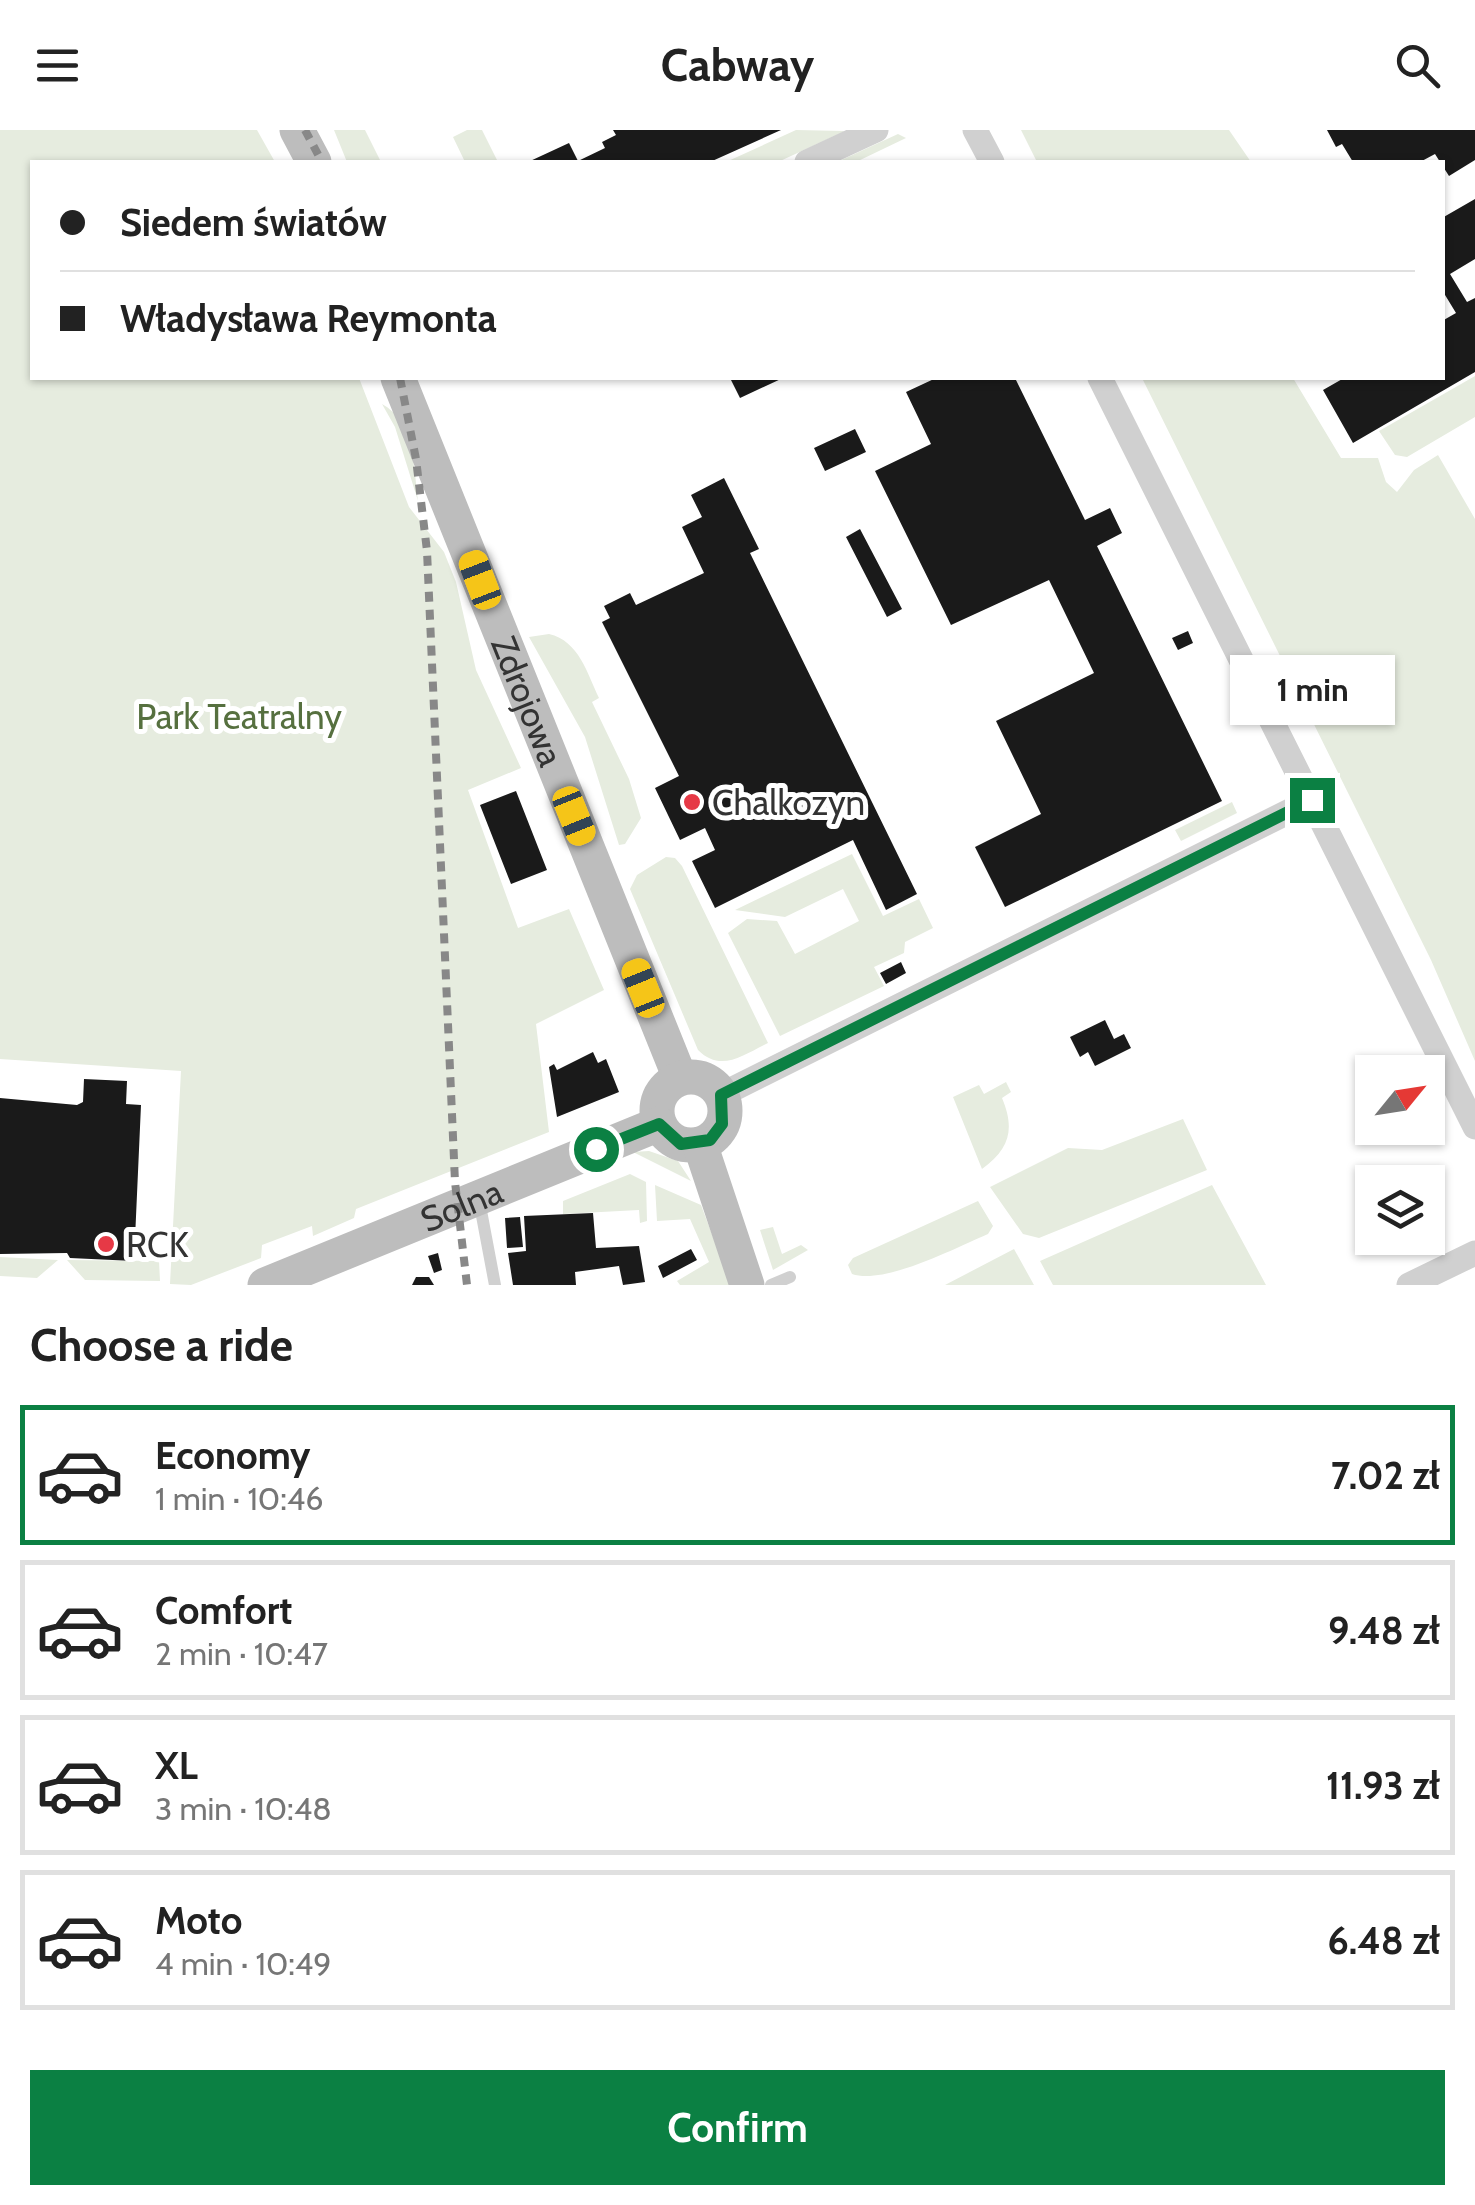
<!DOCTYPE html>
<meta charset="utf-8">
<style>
body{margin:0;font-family:Cabin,sans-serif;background:#f2f2f2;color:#222;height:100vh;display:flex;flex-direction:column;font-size:38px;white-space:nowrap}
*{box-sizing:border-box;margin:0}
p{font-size:32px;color:#767676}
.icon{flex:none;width:55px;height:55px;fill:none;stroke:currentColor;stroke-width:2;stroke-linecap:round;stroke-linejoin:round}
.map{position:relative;height:1155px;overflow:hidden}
.details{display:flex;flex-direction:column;background:#fff;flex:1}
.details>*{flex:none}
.guide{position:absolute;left:30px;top:30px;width:1415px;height:220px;border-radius:0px;box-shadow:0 2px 8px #0004;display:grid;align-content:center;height:220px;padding:0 30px;background:#fff}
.needle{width:65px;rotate:60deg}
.controls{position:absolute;left:1355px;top:925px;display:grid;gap:20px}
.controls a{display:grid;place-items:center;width:90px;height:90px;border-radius:0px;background:#fff;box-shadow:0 2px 8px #0004;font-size:50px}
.end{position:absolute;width:45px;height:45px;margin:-22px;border:12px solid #0b8043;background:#fff;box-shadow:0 0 0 5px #fff}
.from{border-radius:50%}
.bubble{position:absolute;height:70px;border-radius:0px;background:#fff;box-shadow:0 2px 8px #0004;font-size:32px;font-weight:700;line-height:70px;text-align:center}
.car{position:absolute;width:30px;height:60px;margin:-30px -15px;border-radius:12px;box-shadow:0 0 8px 2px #0007;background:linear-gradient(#f5c518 24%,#345 0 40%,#f5c518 0 76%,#345 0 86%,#f5c518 0)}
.guide b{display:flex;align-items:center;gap:35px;height:95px;font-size:38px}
.guide b+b{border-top:2px solid #e0e0e0}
.guide i{width:25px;height:25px;background:#222}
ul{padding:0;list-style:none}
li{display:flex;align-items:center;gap:30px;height:140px;margin:0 20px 15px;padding:0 10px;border:5px solid #e0e0e0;border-radius:0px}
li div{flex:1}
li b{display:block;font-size:38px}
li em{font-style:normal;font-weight:700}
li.selected{border-color:#0b8043}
li>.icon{width:90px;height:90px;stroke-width:1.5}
h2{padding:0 30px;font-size:45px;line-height:120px}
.cta{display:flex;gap:20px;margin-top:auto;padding:20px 30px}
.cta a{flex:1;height:115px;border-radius:0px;background:#0b8043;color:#fff;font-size:40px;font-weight:700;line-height:115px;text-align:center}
header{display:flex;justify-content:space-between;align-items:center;height:130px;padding:0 30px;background:#fff;font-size:45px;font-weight:700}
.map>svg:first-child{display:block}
</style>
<header><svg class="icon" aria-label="menu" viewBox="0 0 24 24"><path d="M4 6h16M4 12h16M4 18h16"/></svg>Cabway<svg class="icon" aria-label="search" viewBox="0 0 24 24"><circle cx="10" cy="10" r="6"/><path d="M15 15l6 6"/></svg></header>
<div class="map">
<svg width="1475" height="1155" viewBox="0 0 1475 1155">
<rect width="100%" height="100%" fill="#fff"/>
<path fill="#e6ecdf" d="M 0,0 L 257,0 L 275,32 L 32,32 L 32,248 L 359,248 L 409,377 L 444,422 L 456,452 L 476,540 L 521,638 L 468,660 L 518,798 L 569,779 L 604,860 L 536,894 L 549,1002 L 356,1079 L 354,1088 L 313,1106 L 312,1096 L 262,1115 L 261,1128 L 191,1155 L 170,1154 L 181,941 L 0,929 Z
M 334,0 L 365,0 L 381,32 L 347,32 Z
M 467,0 L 482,0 L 498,32 L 465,32 L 453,7 Z
M 796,0 L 845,1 L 778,32 L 726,32 Z
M 1021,0 L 1229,0 L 1251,32 L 1037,32 Z
M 898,4 L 906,8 L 856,32 L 837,32 Z
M 1475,246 L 1475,287 L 1407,327 L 1395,325 L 1379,301 Z
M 1142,248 L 1293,248 L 1341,328 L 1378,328 L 1386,352 L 1397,362 L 1414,340 L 1438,325 L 1475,389 L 1475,931 L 1431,830 Z
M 382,274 C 414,291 414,339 418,371 L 395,297 Z
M 549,504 C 579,511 587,543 599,568 L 592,572 L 629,649 L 641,688 L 625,714 L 619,715 L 585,607 L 529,507 Z
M 1232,672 L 1237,683 L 1181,711 L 1175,700 Z
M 852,724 L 883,786 L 919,769 L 933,798 L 905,812 L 904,823 L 874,837 L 884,856 L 780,906 L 728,803 L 747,789 L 777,791 L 795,824 L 859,791 L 843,759 L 785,787 L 735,780 Z
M 666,727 L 675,728 L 682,736 L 768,913 C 743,925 721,943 698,920 L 630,759 L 637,745 Z
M 1006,952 L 1011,962 L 1002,968 C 1015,999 1010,1019 982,1039 L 953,967 L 979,955 L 984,964 Z
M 1183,989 L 1207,1040 L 1039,1108 L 1023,1104 L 990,1057 L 1068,1018 L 1102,1020 Z
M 649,1021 L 678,1031 L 691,1051 L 633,1022 Z
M 630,1044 L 646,1052 L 647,1091 L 640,1093 L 639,1080 L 563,1084 L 563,1071 Z
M 655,1055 L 701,1075 L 731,1155 L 680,1155 L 677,1151 L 709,1132 L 690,1089 L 657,1091 Z
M 1212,1055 L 1266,1155 L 1053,1155 L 1040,1131 Z
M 978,1071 L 993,1096 L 988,1104 C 955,1118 885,1155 852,1144 L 848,1135 L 853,1128 Z
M 773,1097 L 782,1124 L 801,1115 L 808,1120 L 773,1140 L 760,1100 Z
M 1014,1119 L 1034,1155 L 945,1155 Z
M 0,1127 L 58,1130 L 37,1148 L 0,1146 Z
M 67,1130 L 159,1131 L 160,1151 L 85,1150 Z"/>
<path fill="#1a1a1a" d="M 613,0 L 781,0 L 710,32 L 528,32 L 569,13 L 578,31 L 605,18 L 602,12 L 616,5 Z
M 1327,0 L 1475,0 L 1475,30 L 1449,46 L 1435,24 L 1420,32 L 1353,32 L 1342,14 L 1336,17 Z
M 1475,69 L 1475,129 L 1450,144 L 1467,172 L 1475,168 L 1475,242 L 1353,313 L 1323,260 L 1344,248 L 1442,248 L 1442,191 L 1456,183 L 1442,160 L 1442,88 Z
M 730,248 L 783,248 L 740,268 Z
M 936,248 L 1015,248 L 1085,390 L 1110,378 L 1122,403 L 1097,416 L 1222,671 L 1005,777 L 975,717 L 1041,684 L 996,591 L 1094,543 L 1049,450 L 951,495 L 875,341 L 931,314 L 906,262 Z
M 855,299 L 866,322 L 825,341 L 814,318 Z
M 724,348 L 759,419 L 750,423 L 917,764 L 886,780 L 853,710 L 715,778 L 692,731 L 715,720 L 705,698 L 680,710 L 655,658 L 679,646 L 602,492 L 610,488 L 604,476 L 630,463 L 636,475 L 704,443 L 682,397 L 702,387 L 691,365 Z
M 860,399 L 902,479 L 887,487 L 846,407 Z
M 1188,501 L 1193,513 L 1178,520 L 1172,508 Z
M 516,661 L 547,740 L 511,754 L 480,675 Z
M 901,832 L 906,843 L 886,854 L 880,843 Z
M 1105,890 L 1114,909 L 1124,904 L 1131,918 L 1095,936 L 1088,922 L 1080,927 L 1070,907 Z
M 593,922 L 598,933 L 606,929 L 619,962 L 557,987 L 549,937 L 554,934 L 557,940 Z
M 84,949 L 127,951 L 126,974 L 141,975 L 134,1131 L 70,1128 L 67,1123 L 0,1124 L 0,968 L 77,975 L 83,972 Z
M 593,1083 L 596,1118 L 639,1116 L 645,1152 L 623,1155 L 619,1136 L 575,1142 L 576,1155 L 513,1155 L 508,1123 L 526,1121 L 524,1086 Z
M 520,1087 L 523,1117 L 507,1118 L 505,1088 Z
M 691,1119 L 697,1130 L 663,1148 L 658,1136 Z
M 438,1123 L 442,1140 L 434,1143 L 428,1126 Z
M 416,1147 L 429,1147 L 434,1155 L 412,1155 Z"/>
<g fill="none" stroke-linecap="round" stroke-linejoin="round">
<path stroke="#d0d0d0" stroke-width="12" d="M 479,1070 L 495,1155
M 771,1155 L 790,1147"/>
<path stroke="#d0d0d0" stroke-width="25" d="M 975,0 L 992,32
M 807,32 L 876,0
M 1100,248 L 1475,997
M 721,965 L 1312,670
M 1409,1155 L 1475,1123"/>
<g stroke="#bdbdbd" stroke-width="35">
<path d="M 297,0 L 314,32"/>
<path id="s1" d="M 398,248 L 680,948"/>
<circle cx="691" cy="981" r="34"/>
<path d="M 700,1014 L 747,1155"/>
<path id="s2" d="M 265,1155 L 659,994"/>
</g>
<path stroke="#888" stroke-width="8" stroke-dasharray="10 8" stroke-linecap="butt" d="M 305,0 L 322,32
M 400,248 L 416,329 L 427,421 L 455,1052 L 467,1155"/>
</g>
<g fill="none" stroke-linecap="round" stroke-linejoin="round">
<path stroke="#0b8043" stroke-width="12" d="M 596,1019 L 659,994 L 681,1014 L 710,1010 L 722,994 L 721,965 L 1312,670"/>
</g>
<g fill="#e63946" stroke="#fff" stroke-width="4">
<circle cx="692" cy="672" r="10"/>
<circle cx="106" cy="1114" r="10"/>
</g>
<g text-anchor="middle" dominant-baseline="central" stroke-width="10" stroke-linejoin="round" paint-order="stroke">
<g font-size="35" fill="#333" stroke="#fff">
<text stroke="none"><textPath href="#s1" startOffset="348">Zdrojowa</textPath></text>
<text stroke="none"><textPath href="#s2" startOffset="212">Solna</textPath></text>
</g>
<g font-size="35" fill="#56703f" stroke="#fff">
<text x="239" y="586">Park Teatralny</text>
</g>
<g font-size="35" fill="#333" stroke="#fff" text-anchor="start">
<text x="712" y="672">Chalkozyn</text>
<text x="126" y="1114">RCK</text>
</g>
</g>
</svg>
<div class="controls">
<a><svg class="needle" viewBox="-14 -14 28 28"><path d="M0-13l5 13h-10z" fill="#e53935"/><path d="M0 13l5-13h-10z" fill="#767676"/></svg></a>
<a><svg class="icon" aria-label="layers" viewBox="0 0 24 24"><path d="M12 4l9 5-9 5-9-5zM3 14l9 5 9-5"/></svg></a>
</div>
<i class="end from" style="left:596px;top:1019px"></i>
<i class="end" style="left:1312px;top:670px"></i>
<div class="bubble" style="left:1230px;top:525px;width:165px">1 min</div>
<i class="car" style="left:480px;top:450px;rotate:339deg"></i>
<i class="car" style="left:574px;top:686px;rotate:158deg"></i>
<i class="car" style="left:643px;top:858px;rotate:338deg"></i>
<div class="guide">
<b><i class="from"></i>Siedem światów</b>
<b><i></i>Władysława Reymonta</b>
</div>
</div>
<section class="details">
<h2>Choose a ride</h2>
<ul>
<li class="selected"><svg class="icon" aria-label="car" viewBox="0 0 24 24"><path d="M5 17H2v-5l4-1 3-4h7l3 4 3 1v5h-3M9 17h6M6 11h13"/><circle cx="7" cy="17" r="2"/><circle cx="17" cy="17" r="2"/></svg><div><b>Economy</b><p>1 min · 10:46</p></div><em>7.02 zł</em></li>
<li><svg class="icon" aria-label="car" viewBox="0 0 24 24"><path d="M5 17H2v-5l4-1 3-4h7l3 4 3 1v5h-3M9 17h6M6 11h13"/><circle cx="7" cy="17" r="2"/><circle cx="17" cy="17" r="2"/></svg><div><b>Comfort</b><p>2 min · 10:47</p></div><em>9.48 zł</em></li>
<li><svg class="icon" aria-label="car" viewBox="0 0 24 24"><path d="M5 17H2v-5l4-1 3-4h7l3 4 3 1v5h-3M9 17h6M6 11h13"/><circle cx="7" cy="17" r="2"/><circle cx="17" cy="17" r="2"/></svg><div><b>XL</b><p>3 min · 10:48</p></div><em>11.93 zł</em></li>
<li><svg class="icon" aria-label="car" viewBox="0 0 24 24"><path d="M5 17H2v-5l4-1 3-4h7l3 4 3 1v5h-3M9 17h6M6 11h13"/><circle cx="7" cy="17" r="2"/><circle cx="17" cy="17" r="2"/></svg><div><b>Moto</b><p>4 min · 10:49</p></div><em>6.48 zł</em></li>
</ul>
<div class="cta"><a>Confirm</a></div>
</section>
